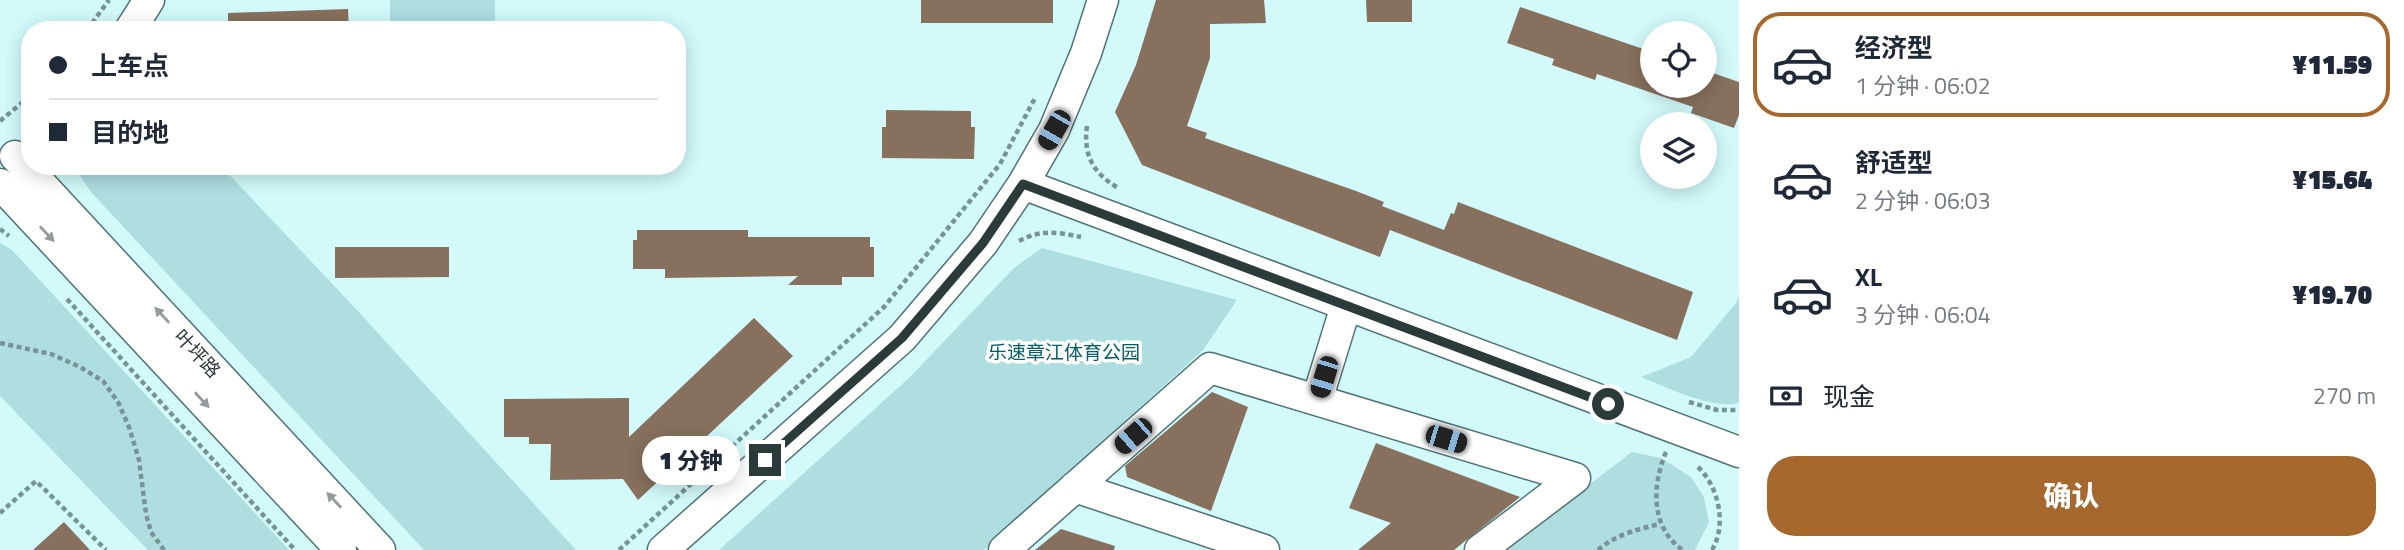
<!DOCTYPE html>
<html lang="zh">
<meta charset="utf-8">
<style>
body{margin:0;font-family:"Titillium Web","Noto Sans SC",sans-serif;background:#f6f6f7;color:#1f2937;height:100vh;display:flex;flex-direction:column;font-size:26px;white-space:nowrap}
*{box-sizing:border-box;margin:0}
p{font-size:23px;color:#747a83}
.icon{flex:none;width:38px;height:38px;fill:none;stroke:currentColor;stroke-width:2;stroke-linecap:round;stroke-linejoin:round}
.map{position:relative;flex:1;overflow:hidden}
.sheet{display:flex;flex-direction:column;background:#fff;width:665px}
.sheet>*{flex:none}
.hud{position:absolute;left:21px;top:21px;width:665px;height:154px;border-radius:28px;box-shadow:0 4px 18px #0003;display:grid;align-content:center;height:154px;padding:0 28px;background:#fff}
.tools{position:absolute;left:1640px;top:21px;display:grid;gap:14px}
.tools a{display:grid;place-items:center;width:77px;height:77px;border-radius:50%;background:#fff;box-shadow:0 4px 18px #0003;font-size:35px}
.end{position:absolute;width:32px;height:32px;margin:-16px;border:9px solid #2b3a3b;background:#fff;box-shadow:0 0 0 4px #fff}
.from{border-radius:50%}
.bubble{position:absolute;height:49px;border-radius:24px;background:#fff;box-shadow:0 4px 18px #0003;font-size:23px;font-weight:800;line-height:49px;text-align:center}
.car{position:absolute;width:21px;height:42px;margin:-21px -10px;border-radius:9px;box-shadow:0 0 5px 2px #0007;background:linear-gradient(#222 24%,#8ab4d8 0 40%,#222 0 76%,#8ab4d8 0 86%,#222 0)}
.hud b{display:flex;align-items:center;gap:24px;height:66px;font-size:26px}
.hud b+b{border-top:2px solid #e0e1e3}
.hud i{width:18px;height:18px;background:#1f2937}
ul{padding:12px 0 0;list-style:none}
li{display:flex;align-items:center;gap:21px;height:105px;margin:0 14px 10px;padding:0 14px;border:4px solid transparent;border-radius:28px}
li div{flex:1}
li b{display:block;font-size:26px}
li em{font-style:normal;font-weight:800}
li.selected{border-color:#a6682d}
li>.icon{width:63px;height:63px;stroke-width:1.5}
.pay{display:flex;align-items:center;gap:18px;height:77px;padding:0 28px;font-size:26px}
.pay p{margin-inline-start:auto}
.cta{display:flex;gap:14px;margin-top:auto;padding:14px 28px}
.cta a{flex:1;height:80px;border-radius:28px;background:#a6682d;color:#fff;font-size:28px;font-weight:800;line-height:80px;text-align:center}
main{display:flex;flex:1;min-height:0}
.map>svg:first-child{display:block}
</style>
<main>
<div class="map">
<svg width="1739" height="550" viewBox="0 0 1739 550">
<rect width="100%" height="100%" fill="#d2fafb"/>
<path fill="#aededf" d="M 390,0 L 495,0 L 495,30 L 390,30 Z
M 78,166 L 221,166 L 356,309 L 576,550 L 424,550 L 91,192 L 78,173 Z
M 0,243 L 12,250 L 289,550 L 148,550 L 0,396 Z
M 1042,248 L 1237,300 L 1203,350 L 984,550 L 719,550 L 910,377 L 1014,268 Z
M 1739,297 L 1739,403 C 1713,410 1666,387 1641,377 L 1691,357 L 1736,303 Z
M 1632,452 L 1661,458 L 1691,477 L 1704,497 L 1709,522 L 1695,550 L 1503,550 Z"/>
<path fill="#87705d" d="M 921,0 L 1053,0 L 1053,23 L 921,23 Z
M 1156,0 L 1264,0 L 1266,23 L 1210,24 L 1210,58 L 1187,126 L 1207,133 L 1205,138 L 1356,191 L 1384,202 L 1382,206 L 1444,230 L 1451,213 L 1454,214 L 1458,202 L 1693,292 L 1677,340 L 1390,230 L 1380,257 L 1142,165 L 1115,112 L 1136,65 Z
M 1366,0 L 1412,0 L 1412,22 L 1367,22 Z
M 1520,7 L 1652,52 L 1652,86 L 1704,86 L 1704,70 L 1739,82 L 1739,115 L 1734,128 L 1691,113 L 1693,107 L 1597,74 L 1595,80 L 1552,65 L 1554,59 L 1507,43 Z
M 348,9 L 349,30 L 228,30 L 228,13 Z
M 886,110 L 971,111 L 971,127 L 975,127 L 974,159 L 882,158 L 882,127 L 886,127 Z
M 637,230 L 748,230 L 748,237 L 870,237 L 870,247 L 874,247 L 874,277 L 842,277 L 842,285 L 788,285 L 798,276 L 665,278 L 665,269 L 633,269 L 633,240 L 637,240 Z
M 335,247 L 449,247 L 449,277 L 335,278 Z
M 754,318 L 793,356 L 638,500 L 623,479 L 550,480 L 551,444 L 529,444 L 529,437 L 504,437 L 504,399 L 629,398 L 629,437 Z
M 1212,392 L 1248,407 L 1211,511 L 1127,477 L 1125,466 Z
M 1376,443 L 1520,497 L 1454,550 L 1358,550 L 1391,523 L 1349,508 Z
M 64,522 L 90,550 L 33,550 Z
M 1061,529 L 1115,546 L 1114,550 L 1035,550 Z"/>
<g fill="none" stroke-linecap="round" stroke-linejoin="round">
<defs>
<path id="minor" d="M 130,30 L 149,0
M 15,156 L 380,550
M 0,184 L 341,550
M 1023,184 L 1739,452
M 1317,400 L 1346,306
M 1075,487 L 1264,550
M 663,550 L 902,338 L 983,243 L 1023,184 L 1054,130 L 1086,53 L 1103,0
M 1004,550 L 1210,368 L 1575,478
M 1480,550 L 1575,478"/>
</defs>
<use href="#minor" stroke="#4f7273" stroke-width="33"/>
<path stroke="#789394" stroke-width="4.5" stroke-dasharray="5 3.5" stroke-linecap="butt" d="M 87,30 L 109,0
M 0,121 L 30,96
M 1087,126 C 1083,155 1093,173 1118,188
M 0,229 L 9,236
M 1019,241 C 1042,229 1056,232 1081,237
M 67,299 L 295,550
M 0,343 L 51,354 L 80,367 L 103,381 L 118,402 L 129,427 L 139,460 L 146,514 L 151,532 L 164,550
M 1689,402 L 1717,410 L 1739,410
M 1666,452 C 1652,485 1650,528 1683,550
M 1698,467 C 1719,487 1727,525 1712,550
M 0,513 L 36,481 L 106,550
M 619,550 L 884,307 L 1000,164 L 1035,98
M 1598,550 C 1615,535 1638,529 1660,524"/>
<use href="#minor" stroke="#fff" stroke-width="30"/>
</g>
<defs><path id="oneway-solid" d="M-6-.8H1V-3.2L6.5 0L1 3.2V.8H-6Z" transform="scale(1.75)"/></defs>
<g fill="#959c9d">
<use href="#oneway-solid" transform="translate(47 234) rotate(47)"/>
<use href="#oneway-solid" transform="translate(162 315) rotate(-133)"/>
<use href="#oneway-solid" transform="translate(202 400) rotate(47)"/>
<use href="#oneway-solid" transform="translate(334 500) rotate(-133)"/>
</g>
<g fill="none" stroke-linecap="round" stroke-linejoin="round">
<path stroke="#2b3a3b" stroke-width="9" d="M 765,460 L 902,338 L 983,243 L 1023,184 L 1608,404"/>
</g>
<g text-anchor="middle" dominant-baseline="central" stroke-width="7" stroke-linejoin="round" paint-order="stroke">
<g font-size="19" fill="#016164" stroke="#fff">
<text x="1064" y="351">乐速章江体育公园</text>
</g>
<g font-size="19" fill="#2b3a3b" stroke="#fff">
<text transform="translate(198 353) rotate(47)">叶坪路</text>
</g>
</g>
</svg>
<div class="tools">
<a><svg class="icon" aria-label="locate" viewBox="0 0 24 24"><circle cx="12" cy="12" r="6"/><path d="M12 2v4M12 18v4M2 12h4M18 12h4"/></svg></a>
<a><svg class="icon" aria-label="layers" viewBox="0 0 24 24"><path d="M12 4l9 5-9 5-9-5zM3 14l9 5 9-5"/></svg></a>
</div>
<i class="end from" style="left:1608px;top:404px"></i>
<i class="end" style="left:765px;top:460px"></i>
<div class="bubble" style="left:642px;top:436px;width:98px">1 分钟</div>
<i class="car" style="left:1054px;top:130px;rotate:210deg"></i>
<i class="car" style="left:1324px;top:377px;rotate:197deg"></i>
<i class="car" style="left:1133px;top:436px;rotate:229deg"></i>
<i class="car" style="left:1446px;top:439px;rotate:107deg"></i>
<div class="hud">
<b><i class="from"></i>上车点</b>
<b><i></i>目的地</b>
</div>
</div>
<section class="sheet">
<ul>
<li class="selected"><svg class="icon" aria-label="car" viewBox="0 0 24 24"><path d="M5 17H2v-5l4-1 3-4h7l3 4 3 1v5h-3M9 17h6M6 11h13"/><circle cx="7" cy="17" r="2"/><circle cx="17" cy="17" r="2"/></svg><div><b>经济型</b><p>1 分钟 · 06:02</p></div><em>¥11.59</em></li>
<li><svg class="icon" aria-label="car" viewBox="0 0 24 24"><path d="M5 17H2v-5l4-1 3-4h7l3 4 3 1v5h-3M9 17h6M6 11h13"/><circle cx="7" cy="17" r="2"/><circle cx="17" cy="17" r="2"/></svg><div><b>舒适型</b><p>2 分钟 · 06:03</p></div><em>¥15.64</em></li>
<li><svg class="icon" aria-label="car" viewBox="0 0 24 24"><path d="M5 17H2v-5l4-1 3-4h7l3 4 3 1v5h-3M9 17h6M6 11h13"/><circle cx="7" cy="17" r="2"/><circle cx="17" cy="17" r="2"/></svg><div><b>XL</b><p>3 分钟 · 06:04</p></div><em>¥19.70</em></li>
</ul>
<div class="pay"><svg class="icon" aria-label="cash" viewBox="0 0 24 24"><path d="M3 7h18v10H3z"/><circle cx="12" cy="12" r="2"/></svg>现金<p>270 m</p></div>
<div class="cta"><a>确认</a></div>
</section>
</main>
